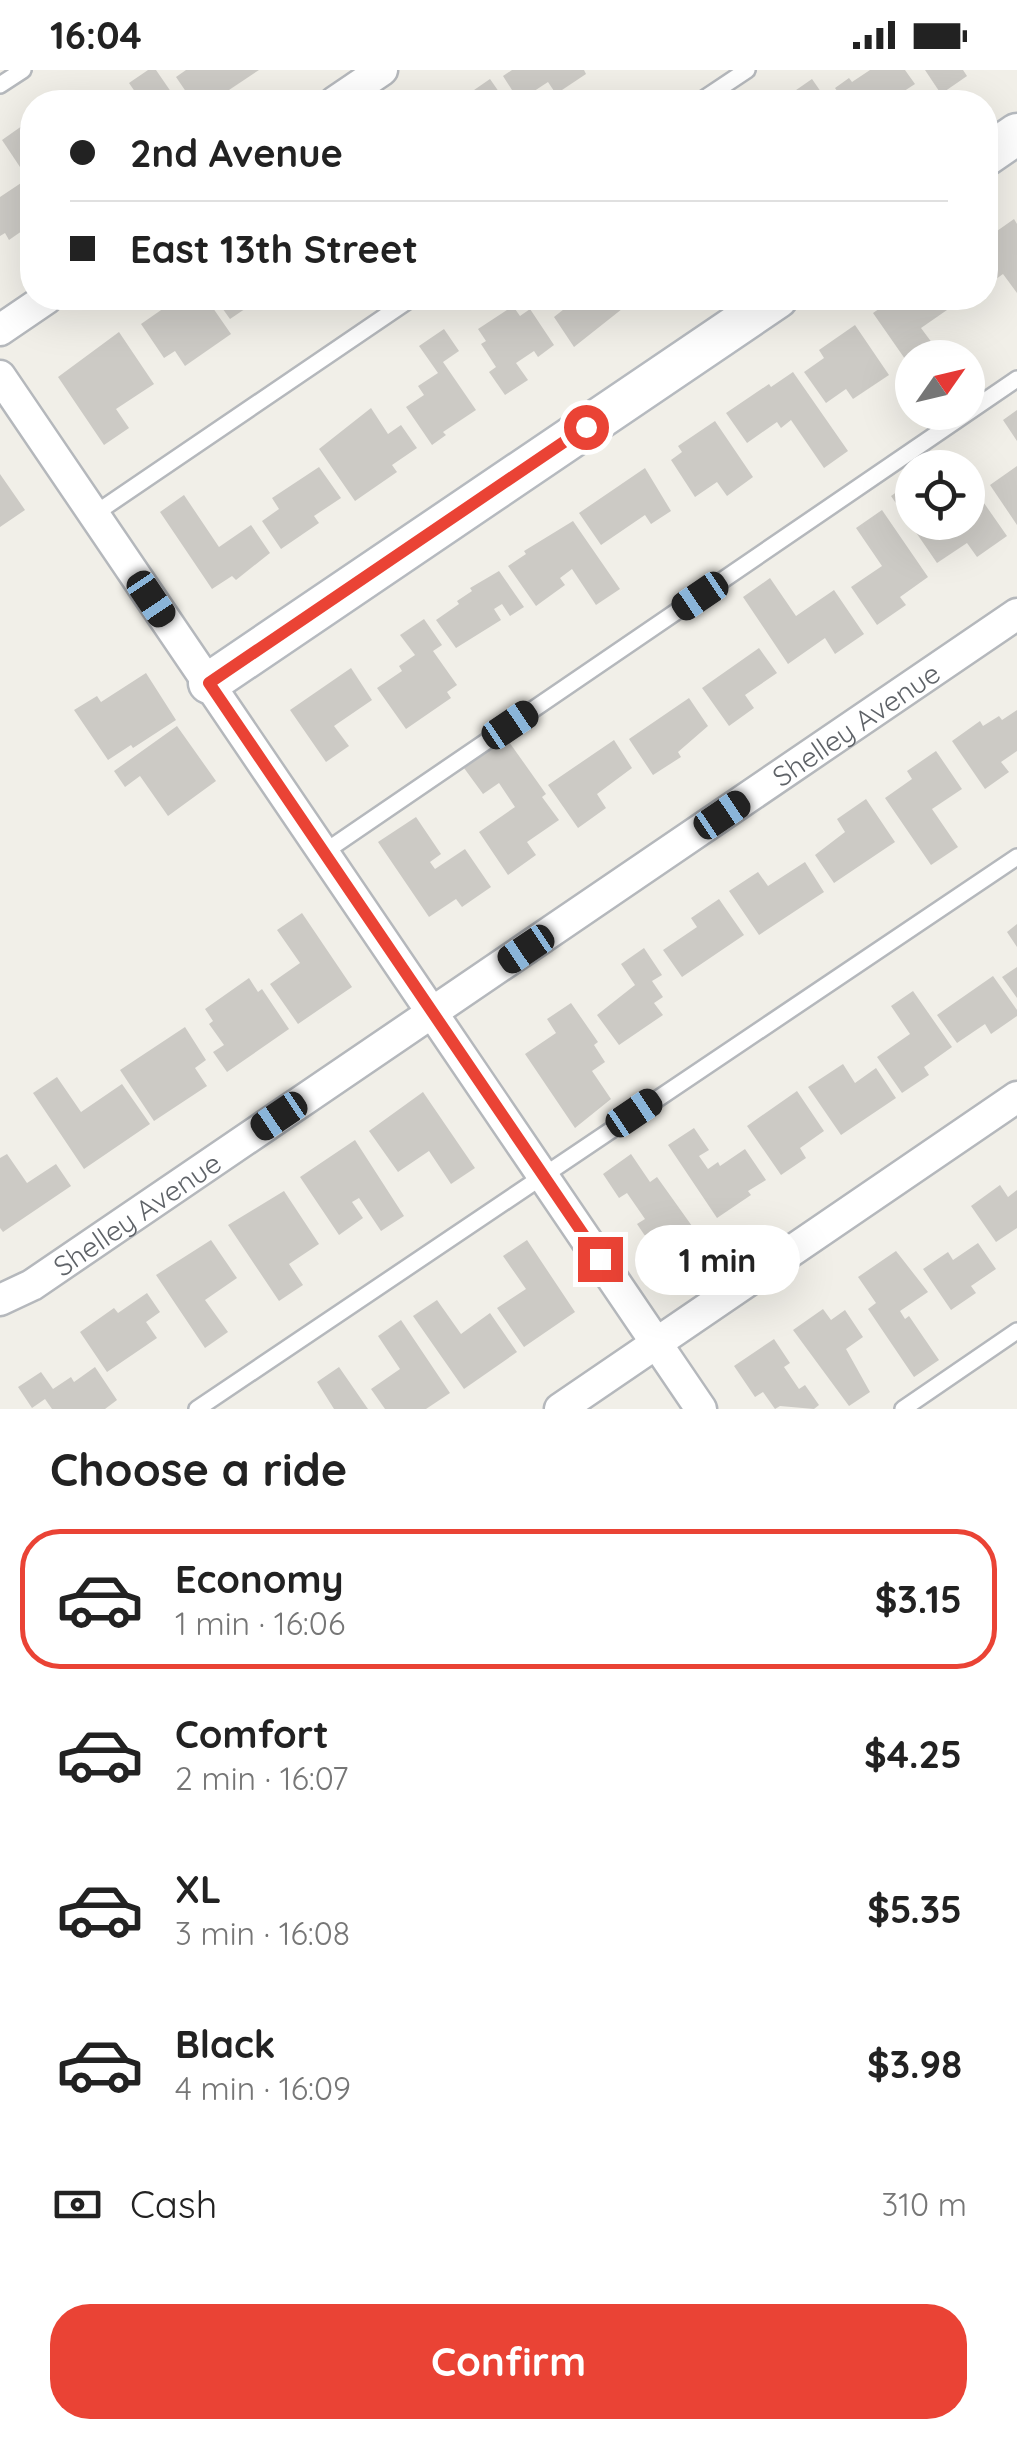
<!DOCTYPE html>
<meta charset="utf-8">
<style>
body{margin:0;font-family:Quicksand,sans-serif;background:#f6f6f6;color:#222;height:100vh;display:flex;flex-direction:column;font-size:38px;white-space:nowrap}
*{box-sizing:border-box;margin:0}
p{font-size:32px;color:#767676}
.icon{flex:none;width:55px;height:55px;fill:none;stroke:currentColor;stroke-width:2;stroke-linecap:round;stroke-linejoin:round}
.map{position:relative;height:1339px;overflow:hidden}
.drawer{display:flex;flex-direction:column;background:#fff;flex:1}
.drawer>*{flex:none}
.hud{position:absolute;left:20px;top:20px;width:978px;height:220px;border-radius:40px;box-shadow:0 10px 40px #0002;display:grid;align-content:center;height:220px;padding:0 50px;background:#fff}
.needle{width:65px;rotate:56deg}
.buttons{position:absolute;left:895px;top:270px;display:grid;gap:20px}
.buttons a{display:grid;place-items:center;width:90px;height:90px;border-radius:50%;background:#fff;box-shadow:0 10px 40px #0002;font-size:50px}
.end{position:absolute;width:45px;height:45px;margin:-22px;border:12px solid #ea4335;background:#fff;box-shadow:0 0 0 5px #fff}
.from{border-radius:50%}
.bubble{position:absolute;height:70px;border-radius:35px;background:#fff;box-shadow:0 10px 40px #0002;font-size:32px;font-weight:700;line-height:70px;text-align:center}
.car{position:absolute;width:30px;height:60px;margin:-30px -15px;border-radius:12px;box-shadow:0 0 8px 2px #0007;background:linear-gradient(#222 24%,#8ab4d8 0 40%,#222 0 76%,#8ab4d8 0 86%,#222 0)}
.hud b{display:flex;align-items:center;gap:35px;height:95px;font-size:38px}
.hud b+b{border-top:2px solid #e0e0e0}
.hud i{width:25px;height:25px;background:#222}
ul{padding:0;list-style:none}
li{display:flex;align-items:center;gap:30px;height:140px;margin:0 20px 15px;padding:0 30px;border:5px solid transparent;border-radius:40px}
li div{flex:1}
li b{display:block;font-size:38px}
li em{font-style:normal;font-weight:700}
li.active{border-color:#ea4335}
li>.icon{width:90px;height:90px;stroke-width:1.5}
h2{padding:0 50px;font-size:45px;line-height:120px}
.pay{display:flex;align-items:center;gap:25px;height:110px;padding:0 50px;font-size:38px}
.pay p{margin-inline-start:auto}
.button{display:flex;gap:20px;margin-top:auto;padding:20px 50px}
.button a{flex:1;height:115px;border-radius:40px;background:#ea4335;color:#fff;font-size:40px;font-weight:700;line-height:115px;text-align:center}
.status{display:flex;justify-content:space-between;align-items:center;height:70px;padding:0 50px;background:#fff;direction:ltr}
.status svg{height:28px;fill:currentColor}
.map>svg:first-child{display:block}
</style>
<div class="status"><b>16:04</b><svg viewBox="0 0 49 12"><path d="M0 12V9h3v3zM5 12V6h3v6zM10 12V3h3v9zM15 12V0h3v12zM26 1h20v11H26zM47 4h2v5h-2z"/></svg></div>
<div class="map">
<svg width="1017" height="1339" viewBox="0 0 1017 1339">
<rect width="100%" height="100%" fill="#f1efe8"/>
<path fill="#cccac5" d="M 148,0 L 156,0 L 178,32 L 135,32 L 140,29 L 129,13 Z
M 186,0 L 259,0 L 211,32 L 193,32 L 176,7 Z
M 512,0 L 584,0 L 586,4 L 556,24 L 548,12 L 519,31 L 503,6 Z
M 870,0 L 905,0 L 915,14 L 895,27 L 894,32 L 845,32 L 835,18 L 849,8 L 852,12 Z
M 925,0 L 963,0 L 967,6 L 941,24 Z
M 490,9 L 506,32 L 464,32 L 461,29 Z
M 812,9 L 828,32 L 791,32 L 786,27 Z
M 29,51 L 32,56 L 32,115 L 2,70 Z
M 21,113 L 32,130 L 32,154 L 9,170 L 5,163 L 0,166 L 0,127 Z
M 1014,149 L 1017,154 L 1017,223 L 1003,204 L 985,217 L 985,183 L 993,177 L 987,168 Z
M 171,228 L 206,228 L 231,264 L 185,296 L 175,281 L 164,288 L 141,254 L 164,238 L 161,234 Z
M 215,228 L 261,228 L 230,249 Z
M 578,228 L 621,228 L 627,235 L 574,277 L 554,247 Z
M 895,228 L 958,228 L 960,231 L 921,258 L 941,285 L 912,288 L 912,299 L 873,243 Z
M 513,236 L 520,246 L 530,239 L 554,275 L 538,287 L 534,281 L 516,293 L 528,310 L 505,325 L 489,302 L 496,297 L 481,274 L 486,271 L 478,259 Z
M 855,255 L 889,305 L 853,329 L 846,319 L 826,333 L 804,302 L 824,288 L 819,280 Z
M 444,259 L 459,281 L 443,292 L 476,340 L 443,362 L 446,365 L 432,375 L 406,337 L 424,325 L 418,316 L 438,303 L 419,276 Z
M 119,262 L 154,314 L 116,339 L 129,358 L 104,375 L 58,307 Z
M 793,302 L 848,381 L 824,398 L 791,350 L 781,358 L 777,352 L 747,373 L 726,343 L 769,314 L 771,317 Z
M 371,338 L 388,364 L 401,355 L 417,378 L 392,395 L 397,402 L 355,431 L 319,379 Z
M 1017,340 L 1017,371 L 1003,350 Z
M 715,351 L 753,407 L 727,426 L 717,412 L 695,427 L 671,390 L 682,382 L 678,376 Z
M 1017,396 L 1017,455 L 990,415 Z
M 319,397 L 341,428 L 314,446 L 319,453 L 281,479 L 262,451 L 279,439 L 272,428 Z
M 645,398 L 671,441 L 651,454 L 645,445 L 601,475 L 579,443 Z
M 0,404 L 25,440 L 0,457 Z
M 912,411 L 912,452 L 968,452 L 968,429 L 977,423 L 1007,466 L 977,487 L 967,473 L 937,493 L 891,426 Z
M 184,425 L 219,477 L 251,455 L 270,483 L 236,510 L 232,506 L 212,519 L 160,442 Z
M 882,440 L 928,507 L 900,527 L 906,535 L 877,555 L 851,517 L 882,496 L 856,458 Z
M 573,451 L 620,519 L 596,535 L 572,499 L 560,508 L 565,515 L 536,536 L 508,496 L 526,484 L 524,481 Z
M 499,501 L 524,537 L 510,546 L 502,534 L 494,539 L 501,550 L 456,578 L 436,550 L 459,534 L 457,531 L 472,521 L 470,518 Z
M 770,508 L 796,546 L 834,520 L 864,564 L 835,584 L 825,568 L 788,594 L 743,527 Z
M 424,549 L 442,575 L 433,581 L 457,615 L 447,622 L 451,628 L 406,659 L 377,618 L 402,601 L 399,596 L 415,585 L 400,565 Z
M 759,578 L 777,603 L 745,625 L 754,638 L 729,656 L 702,618 Z
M 351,598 L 372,630 L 334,656 L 349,676 L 326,692 L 290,640 Z
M 146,603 L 176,650 L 133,678 L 131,675 L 108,690 L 74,640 L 97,626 L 101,632 Z
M 689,628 L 708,656 L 678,682 L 681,687 L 653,705 L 629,669 Z
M 1017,640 L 1017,681 L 1001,692 L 1009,702 L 985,719 L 952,671 L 980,651 L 983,656 L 999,646 L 1002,650 Z
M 177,656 L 216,711 L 168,746 L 140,706 L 125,717 L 114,701 Z
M 507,669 L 546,724 L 542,727 L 559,750 L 527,772 L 536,785 L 508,805 L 479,762 L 515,737 L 499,713 L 483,724 L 464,698 Z
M 614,670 L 632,698 L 597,724 L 606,738 L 578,758 L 548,715 Z
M 936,681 L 962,719 L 932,739 L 958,777 L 931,795 L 885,728 L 912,709 L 907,701 Z
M 866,729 L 895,772 L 834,813 L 815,785 L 845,762 L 837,749 Z
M 416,747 L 441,784 L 430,792 L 435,799 L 465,779 L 491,817 L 462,837 L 456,829 L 429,847 L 378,772 Z
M 805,792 L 824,822 L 759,865 L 729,821 L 758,802 L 768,816 Z
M 719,829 L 744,865 L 682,907 L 663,880 L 697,857 L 691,848 Z
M 302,843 L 352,917 L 298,954 L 270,914 L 300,893 L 277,860 Z
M 1017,854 L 1017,877 L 1007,862 Z
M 644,878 L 662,905 L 652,911 L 663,927 L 654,933 L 663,945 L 619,975 L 597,945 L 635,915 L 621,894 Z
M 1017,897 L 1017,928 L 1002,907 Z
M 993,906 L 1017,940 L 1017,946 L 991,964 L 985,954 L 957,973 L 937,945 Z
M 249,908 L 258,922 L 262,919 L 289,959 L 227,1002 L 213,982 L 224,975 L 209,954 L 213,951 L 205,939 Z
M 913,921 L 952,977 L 924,997 L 929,1005 L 902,1023 L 877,987 L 910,964 L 891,936 Z
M 571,933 L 598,972 L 594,975 L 605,992 L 592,1001 L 611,1029 L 575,1058 L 525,984 L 556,963 L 547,949 Z
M 185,957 L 206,990 L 195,998 L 207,1016 L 154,1051 L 120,1000 Z
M 843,994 L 855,1013 L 876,998 L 896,1028 L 841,1065 L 808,1017 Z
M 57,1007 L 81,1042 L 122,1014 L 150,1054 L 84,1099 L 33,1023 Z
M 797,1021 L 824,1061 L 800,1078 L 806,1088 L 781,1105 L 747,1056 Z
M 423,1022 L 475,1098 L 451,1114 L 429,1081 L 398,1102 L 369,1061 Z
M 694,1058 L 709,1080 L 699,1086 L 708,1099 L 718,1092 L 720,1096 L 745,1079 L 766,1110 L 748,1121 L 751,1125 L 717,1148 L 668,1075 Z
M 355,1070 L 404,1146 L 381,1161 L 359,1128 L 352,1132 L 363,1148 L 339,1165 L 300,1107 Z
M 7,1084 L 27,1113 L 56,1094 L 71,1116 L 3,1162 L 0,1158 L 0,1088 Z
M 631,1084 L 650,1112 L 657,1107 L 697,1163 L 660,1188 L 637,1154 L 645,1149 L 627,1123 L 619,1128 L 603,1104 Z
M 1000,1115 L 1008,1127 L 1017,1120 L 1017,1158 L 996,1172 L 971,1136 Z
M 284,1121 L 319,1174 L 289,1194 L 303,1215 L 279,1231 L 228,1155 Z
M 211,1170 L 237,1208 L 205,1230 L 228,1262 L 205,1278 L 156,1205 Z
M 527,1170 L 575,1242 L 524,1277 L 497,1238 L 526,1219 L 503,1186 Z
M 978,1173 L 996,1199 L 971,1216 L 976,1223 L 951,1240 L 923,1199 L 948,1182 L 953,1190 Z
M 896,1181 L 928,1222 L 900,1241 L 905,1249 L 909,1246 L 939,1290 L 914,1307 L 868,1239 L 876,1233 L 858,1207 Z
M 147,1223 L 160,1242 L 146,1252 L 157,1268 L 107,1302 L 80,1262 L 114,1238 L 118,1243 Z
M 437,1230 L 461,1264 L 490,1243 L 517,1282 L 464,1319 L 413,1246 Z
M 823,1239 L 831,1250 L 845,1240 L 863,1267 L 846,1279 L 870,1322 L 849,1336 L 793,1260 Z
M 401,1250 L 450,1323 L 426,1339 L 385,1339 L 371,1319 L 400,1299 L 378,1266 Z
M 774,1269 L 790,1293 L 784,1297 L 799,1319 L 805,1315 L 819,1335 L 814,1339 L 780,1336 L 775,1339 L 763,1322 L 755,1327 L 734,1296 Z
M 95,1297 L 117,1330 L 105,1339 L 52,1339 L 45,1329 L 32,1338 L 18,1317 L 41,1302 L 53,1319 L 71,1307 L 74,1312 Z
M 339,1297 L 368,1339 L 334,1339 L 317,1312 Z"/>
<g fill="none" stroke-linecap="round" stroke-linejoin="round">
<defs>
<path id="lane" d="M 0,15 L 23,0
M 699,32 L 747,0
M 93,445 L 412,228
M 323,783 L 1017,309
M 197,1339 L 1017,787
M 903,1339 L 1017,1261"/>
<g id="street">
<path d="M 335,32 L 382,0"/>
<path d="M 0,260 L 47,228"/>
<path d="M 0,306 L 701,1339"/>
<path id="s1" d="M 0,1230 L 32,1215 L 1017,544"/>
<path d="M 560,1339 L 1017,1027"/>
</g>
<path id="secondary" d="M 985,86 L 1017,64
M 209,613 L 777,228"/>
</defs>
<use href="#lane" stroke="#b5b8bc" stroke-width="20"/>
<use href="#street" stroke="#b5b8bc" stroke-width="35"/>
<use href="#secondary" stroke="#b6babf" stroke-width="45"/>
<use href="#lane" stroke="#fff" stroke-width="15"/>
<use href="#street" stroke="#fff" stroke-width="30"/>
<use href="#secondary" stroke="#fff" stroke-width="40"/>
</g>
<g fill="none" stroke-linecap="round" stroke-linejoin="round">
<path stroke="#ea4335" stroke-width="12" d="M 586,357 L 209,613 L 600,1189"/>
</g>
<g text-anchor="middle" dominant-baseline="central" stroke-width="9" stroke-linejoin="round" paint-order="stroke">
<g font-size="28" fill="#5f6368" stroke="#fff">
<text stroke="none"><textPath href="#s1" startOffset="1032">Shelley Avenue</textPath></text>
<text stroke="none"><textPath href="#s1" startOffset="162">Shelley Avenue</textPath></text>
</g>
</g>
</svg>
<div class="buttons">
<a><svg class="needle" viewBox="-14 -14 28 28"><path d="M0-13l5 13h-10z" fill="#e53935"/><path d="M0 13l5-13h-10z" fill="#767676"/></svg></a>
<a><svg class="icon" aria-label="locate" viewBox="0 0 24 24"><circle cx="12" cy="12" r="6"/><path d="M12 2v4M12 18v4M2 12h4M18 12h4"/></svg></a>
</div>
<i class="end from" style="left:586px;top:357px"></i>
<i class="end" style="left:600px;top:1189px"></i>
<div class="bubble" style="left:635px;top:1155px;width:165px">1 min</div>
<i class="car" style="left:700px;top:526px;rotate:236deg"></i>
<i class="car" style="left:151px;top:529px;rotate:146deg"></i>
<i class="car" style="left:510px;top:655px;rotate:56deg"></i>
<i class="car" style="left:722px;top:745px;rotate:56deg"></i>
<i class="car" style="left:526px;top:879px;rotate:236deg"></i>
<i class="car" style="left:634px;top:1043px;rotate:56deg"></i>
<i class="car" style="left:279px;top:1046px;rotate:236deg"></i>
<div class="hud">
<b><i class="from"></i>2nd Avenue</b>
<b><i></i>East 13th Street</b>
</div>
</div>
<section class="drawer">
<h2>Choose a ride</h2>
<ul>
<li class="active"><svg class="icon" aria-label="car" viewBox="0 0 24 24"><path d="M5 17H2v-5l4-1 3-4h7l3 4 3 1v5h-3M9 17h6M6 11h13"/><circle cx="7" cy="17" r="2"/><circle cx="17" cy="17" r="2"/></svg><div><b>Economy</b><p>1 min · 16:06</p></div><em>$3.15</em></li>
<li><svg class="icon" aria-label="car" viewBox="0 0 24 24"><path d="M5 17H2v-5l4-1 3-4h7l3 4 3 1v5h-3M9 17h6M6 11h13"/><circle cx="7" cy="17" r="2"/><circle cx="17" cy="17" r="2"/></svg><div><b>Comfort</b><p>2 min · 16:07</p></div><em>$4.25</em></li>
<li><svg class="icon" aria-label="car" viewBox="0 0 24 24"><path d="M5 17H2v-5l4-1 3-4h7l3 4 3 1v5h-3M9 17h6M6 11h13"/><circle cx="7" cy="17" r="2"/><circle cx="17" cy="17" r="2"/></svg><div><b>XL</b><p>3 min · 16:08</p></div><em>$5.35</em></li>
<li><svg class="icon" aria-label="car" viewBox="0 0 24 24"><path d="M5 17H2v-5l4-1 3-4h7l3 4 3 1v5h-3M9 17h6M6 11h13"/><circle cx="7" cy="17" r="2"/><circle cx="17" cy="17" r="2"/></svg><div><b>Black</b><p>4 min · 16:09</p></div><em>$3.98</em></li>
</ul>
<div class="pay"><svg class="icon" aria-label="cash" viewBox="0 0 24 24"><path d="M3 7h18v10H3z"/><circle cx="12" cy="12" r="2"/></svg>Cash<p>310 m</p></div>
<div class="button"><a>Confirm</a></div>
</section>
